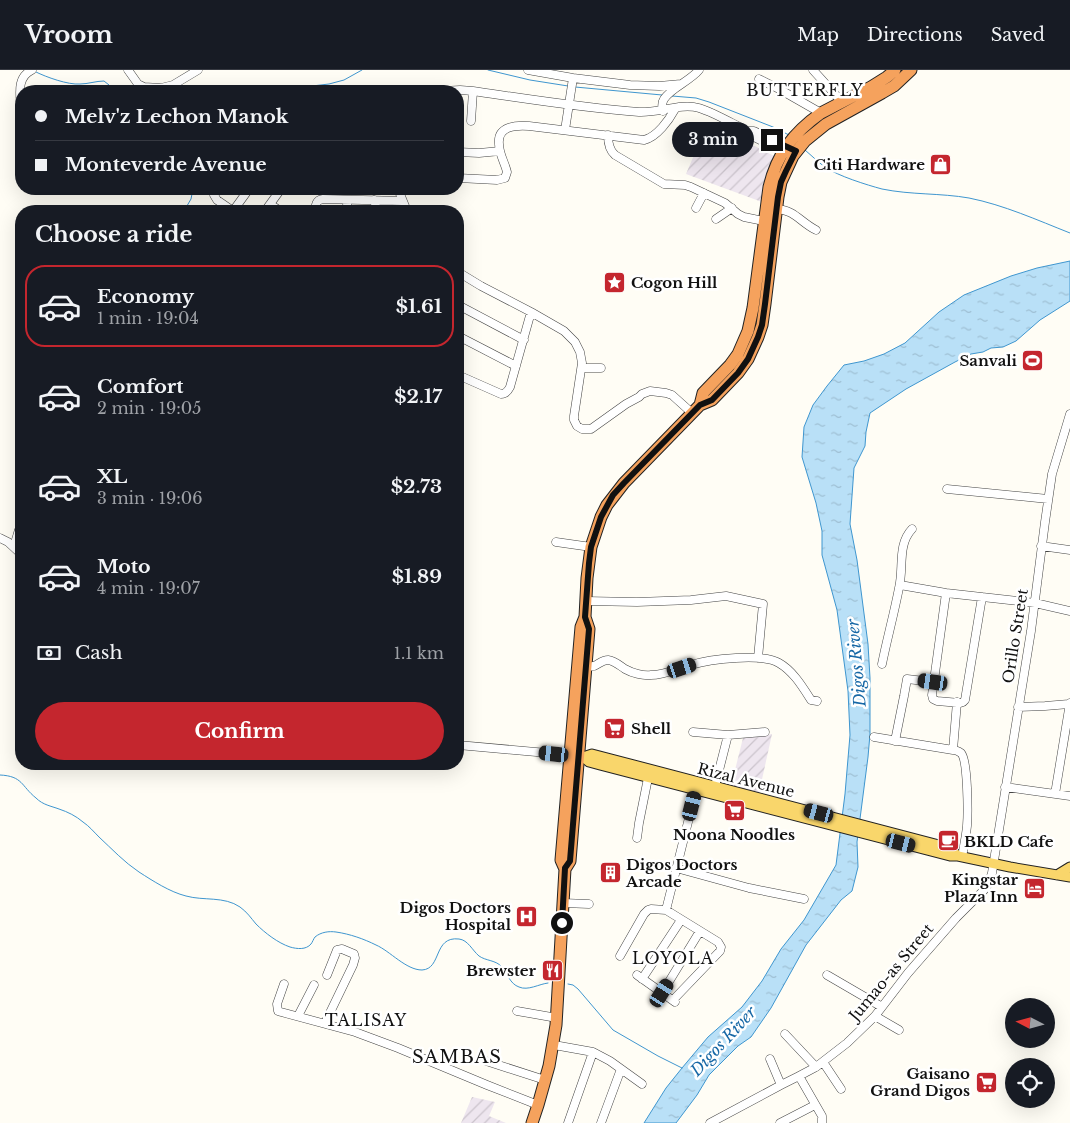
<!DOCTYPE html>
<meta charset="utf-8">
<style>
body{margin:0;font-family:"Libre Baskerville",serif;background:#20242c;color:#f1f3f6;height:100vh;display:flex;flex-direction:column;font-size:19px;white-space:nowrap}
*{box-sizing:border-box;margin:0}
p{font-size:16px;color:#9ea1a6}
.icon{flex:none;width:28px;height:28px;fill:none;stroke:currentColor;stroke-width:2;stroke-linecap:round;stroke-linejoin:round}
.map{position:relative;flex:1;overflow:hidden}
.side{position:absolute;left:15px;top:135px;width:449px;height:565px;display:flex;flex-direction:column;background:#171b24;border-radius:20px;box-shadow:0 5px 20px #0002}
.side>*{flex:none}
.top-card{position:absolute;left:15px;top:15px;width:449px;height:110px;border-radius:20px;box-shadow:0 5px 20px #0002;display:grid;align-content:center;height:110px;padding:0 20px;background:#171b24}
.needle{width:32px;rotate:276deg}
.tools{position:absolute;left:1005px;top:928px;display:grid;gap:10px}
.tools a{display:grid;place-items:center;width:50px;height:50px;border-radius:50%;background:#171b24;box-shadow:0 5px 20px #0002;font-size:25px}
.end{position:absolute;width:22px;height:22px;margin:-11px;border:6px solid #111;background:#fff;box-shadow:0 0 0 2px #fff}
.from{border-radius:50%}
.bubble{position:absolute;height:35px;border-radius:18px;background:#171b24;box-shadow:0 5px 20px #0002;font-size:16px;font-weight:800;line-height:35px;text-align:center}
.car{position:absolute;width:15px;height:30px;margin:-15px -8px;border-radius:6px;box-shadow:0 0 4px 1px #0007;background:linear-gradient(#222 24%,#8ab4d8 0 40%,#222 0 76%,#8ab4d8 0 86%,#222 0)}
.top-card b{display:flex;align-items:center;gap:18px;height:48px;font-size:19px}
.top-card b+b{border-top:1px solid #363941}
.top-card i{width:12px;height:12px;background:#f1f3f6}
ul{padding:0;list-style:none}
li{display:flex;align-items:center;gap:15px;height:82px;margin:0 10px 8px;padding:0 10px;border:2px solid transparent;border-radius:20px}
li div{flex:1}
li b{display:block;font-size:19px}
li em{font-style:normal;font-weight:800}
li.on{border-color:#c4262e}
li>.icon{width:45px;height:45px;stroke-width:1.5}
h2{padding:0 20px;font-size:22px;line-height:60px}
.pay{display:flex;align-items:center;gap:12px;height:55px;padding:0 20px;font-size:19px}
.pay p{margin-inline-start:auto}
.button{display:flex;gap:10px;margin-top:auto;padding:10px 20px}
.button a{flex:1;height:58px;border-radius:30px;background:#c4262e;color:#fff;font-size:20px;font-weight:800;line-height:58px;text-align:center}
header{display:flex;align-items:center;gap:30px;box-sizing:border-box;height:70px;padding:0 25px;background:#171b24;border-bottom:1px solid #363941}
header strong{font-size:24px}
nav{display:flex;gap:28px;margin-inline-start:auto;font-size:18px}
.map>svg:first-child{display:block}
</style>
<header>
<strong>Vroom</strong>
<nav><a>Map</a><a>Directions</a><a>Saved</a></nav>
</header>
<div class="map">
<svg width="1070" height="1053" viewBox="0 0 1070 1053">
<defs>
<pattern id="industrial-furrows" width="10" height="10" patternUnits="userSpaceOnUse" patternTransform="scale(1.25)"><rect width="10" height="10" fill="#eee6ef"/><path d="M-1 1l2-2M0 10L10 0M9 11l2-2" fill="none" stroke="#cbc4cc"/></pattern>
<pattern id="water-ripples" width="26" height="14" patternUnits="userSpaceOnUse" patternTransform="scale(1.25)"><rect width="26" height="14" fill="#b9e0f7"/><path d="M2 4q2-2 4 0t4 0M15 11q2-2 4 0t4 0" fill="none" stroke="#9ebfd3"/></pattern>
</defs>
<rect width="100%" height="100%" fill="#fffdf5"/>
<path fill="url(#industrial-furrows)" d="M 708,52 L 778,88 L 765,133 L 686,104 Z
M 772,664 L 759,723 L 731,716 L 743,668 Z
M 472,1027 L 495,1032 L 489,1046 L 506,1053 L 461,1053 Z"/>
<path fill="url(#water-ripples)" stroke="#3f96cf" d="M 1070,191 L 1070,231 L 1040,250 L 1016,271 L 1003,277 L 991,278 L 983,282 L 971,284 L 955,292 L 906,319 L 870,343 L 866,362 L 865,376 L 854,398 L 850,454 L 857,490 L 868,574 L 870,608 L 870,664 L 868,687 L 857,772 L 858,797 L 852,821 L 841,830 L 806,875 L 771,938 L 751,967 L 738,976 L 709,1005 L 697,1025 L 676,1053 L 644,1053 L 666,1018 L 682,998 L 708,967 L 742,937 L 762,911 L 781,879 L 804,850 L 836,795 L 845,724 L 850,665 L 848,621 L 837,540 L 822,485 L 822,461 L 816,433 L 802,387 L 804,357 L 813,335 L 827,316 L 844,295 L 864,291 L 884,284 L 905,273 L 939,242 L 964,225 L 1011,206 L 1037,198 Z"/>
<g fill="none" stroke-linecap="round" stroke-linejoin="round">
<path stroke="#3f96cf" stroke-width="1" d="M 488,0 L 530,10 L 568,16
M 36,2 C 46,7 68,15 80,14 C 88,14 96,11 104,11 L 109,15 L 111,21
M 575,17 L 662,25
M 229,21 L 241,18 L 264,20 L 278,20 L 329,14 L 344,10 L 362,0
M 672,26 L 696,28 L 709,32 L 773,57 L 789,65
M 805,80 C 812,86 818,92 825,97 C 838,106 867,115 882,119 C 911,125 941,123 969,128 C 1004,135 1037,150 1070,163
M 184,141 L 191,129 L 193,119
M 0,705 C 23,706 21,716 36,728 C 43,735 51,736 59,739 C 68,742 76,746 83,752 C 89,756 94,762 99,767 C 112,779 124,792 139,802 C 153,811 170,822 186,826 C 204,831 224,826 240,837 C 247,842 251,848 256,854 C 265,863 278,873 290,877 C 297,879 306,880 311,874 C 312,873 314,868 315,867 C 321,862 329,861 336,862 C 350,864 364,869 376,875 C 390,881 406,900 422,900 C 442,899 433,866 459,869 C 468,870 472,880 479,886 C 486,891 496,890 502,897 C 507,903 510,914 519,917 C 528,921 539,914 548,913
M 568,914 L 573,915 L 578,919 L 613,960 L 658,986 L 682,998"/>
<defs>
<path id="minor" d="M 128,0 L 138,14 L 144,17 L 161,18 L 173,15 L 198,0
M 528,0 L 573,8 L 630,15 L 659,16 L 681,14
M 813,0 L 842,32
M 759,9 L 779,19 L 821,43
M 443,21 L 460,20 L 473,21 C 528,29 583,38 639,42 C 658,43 681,33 699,38 C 715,43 733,54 748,61 L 752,66 L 786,83
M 663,41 C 662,37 662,32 664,29 C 671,18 690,11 699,0
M 21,42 C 21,27 15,8 32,0
M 471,51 L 473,21
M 565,60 L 573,8
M 748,61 L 754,61 L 789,78
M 608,65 C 608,73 609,80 615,85 L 664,114 L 685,115 L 691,117 L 725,133 L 738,144 L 744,147 L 764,151
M 458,82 L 479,83 L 500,81
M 458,108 L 497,110 L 505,108 L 507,102 C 505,93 499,84 499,74 C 497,56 516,55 529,56 L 644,70 C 657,67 669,50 675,39
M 216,119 L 214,125 L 217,130 L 233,141
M 398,119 L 407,141
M 346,130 L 349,141
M 374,130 L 377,141
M 270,134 L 280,141
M 696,138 L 704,123
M 776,139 C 795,140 800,152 816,160
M 233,141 L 249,119
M 265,141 L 281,119
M 316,141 C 315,135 316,130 323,129 L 402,131
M 716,149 L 732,138
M 458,202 L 481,216 L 531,242 L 564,261 L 575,272 L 580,282 L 582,293 L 574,346 L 574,350 L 577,356 L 582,359 L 591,359 L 626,334 L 639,327 L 642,324 L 650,321 L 666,323 L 672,325 L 692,343
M 458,235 L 524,270
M 458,266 L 516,296
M 582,298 L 601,298
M 458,305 L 501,324 C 506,324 508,321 510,317 L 531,242
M 947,419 L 1048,429
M 0,468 L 8,472 L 21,484
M 556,472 L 591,477
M 13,476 C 18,469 16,464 21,456
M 1041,476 L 1070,480
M 900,515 L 946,523 L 1035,533 L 1070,541
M 946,523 L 932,625 L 933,629 L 937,631 L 960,633 L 963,632 L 965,630 L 982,527
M 586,531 L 637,532 L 691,530 L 726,526 L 763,534 L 758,588
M 882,594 C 887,569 894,544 899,518 C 904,498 897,475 912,459
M 582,596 C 586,596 590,597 594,596 C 599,594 602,590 608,590 C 615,591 619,595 625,599 C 632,603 643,606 651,605 C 665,605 678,598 691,595 C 710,589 762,583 779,593 C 793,601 802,616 811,630 L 817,631
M 1018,637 L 1045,636 L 1069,634
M 693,662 L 728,665 L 765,662
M 874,667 L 953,680 C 956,680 958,681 961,683 C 968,690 968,744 967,756 C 966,766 964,776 962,787
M 895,671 L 904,626 L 907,609 L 933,612
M 458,675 L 570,685
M 953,680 L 957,632
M 715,716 L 728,665
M 1005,717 L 1070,726
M 1055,724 L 1070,633
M 637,768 L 639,753 L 648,708
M 676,798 L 749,818 L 804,829
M 563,833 L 589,834
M 666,840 L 697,716
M 620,886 L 644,844 L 648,840 L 651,839 L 666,840 L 718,872 L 721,877 L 720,881 L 673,930
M 637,905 L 675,932
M 827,905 L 882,937
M 642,909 L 681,850
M 284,914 L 277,934 L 278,941 L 281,942 L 355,962 L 398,978 L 487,1015 L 538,1035
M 662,923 L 700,861
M 517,941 L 557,948
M 298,946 L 314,915
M 875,946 L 899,960
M 325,953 L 353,895 L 355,888 L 354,884 L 342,879 L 337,880 L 327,905
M 785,964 L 816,997
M 554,975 L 593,982 L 610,991 L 642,1014
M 770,989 L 781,1015
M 486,991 L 545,1010
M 823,992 L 841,1019
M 799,1006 L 822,1046 L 822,1053
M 568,1053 L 593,982
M 601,1053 L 621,999
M 710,1053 L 781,1015 L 799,1006 L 816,997 L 847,973 L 875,946 L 908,903 L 956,848 L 985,819 L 989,812 L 992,803 L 1031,561 L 1045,452 L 1052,404 L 1070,344
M 780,1053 L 815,1035"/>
<path id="major" d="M 579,686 L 583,687 L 592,684 L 939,775 L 950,779 L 958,786
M 583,687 L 589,692 L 600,695 L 950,786 L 958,786 L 1010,797 L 1070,807
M 1057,805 L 1070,797"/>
<path id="highway" d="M 700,335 L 703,323 L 730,295 L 738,284 L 748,261 L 753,238 L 769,117 C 777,84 793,63 821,43 L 871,17 L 887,7 L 895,0
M 565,799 L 561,790 L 581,557 L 585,547
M 532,1053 L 538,1035 L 549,996 L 556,955 L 565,799 L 570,791 L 589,559 L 585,547 L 587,508 L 591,477 L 601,447 L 607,435 L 624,413 L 700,335 L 712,330 L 738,303 L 748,289 L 758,267 L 762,255 L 765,234 L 778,127 L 781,112 L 793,86 L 805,71 L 826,54 L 882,23 L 894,16 L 911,0"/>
</defs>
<use href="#minor" stroke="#444" stroke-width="9"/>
<use href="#major" stroke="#222" stroke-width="11"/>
<use href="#highway" stroke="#222" stroke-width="13"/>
<use href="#minor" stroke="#fff" stroke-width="8"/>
<use href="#major" stroke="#f9d66b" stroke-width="9"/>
<use href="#highway" stroke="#f5a25d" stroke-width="11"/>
</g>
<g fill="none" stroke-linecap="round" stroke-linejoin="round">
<path stroke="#111" stroke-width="6" d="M 562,853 L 565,798 L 570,791 L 589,559 L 585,547 L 589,493 L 591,477 L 601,447 L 613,425 L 624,413 L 700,335 L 712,330 L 738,303 L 748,289 L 758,267 L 762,255 L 765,234 L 778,127 L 781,112 L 786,101 L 796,81 L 772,70"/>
</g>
<defs>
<symbol id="shop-square" viewBox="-11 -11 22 22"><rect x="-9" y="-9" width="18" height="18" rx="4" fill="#c4262e" stroke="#fff"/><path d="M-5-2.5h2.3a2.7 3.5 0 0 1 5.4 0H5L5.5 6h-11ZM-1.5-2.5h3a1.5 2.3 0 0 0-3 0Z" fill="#fff"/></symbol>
<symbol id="sight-square" viewBox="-11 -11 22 22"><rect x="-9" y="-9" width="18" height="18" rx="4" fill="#c4262e" stroke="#fff"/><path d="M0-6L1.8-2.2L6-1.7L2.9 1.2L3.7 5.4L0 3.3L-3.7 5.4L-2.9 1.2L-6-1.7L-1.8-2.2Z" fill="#fff"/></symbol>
<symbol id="stadium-square" viewBox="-11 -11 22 22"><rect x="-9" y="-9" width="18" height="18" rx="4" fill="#c4262e" stroke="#fff"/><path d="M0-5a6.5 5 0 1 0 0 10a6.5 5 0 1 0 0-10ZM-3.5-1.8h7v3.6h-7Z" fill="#fff"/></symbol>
<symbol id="supermarket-square" viewBox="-11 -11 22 22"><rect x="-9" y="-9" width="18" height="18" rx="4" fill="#c4262e" stroke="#fff"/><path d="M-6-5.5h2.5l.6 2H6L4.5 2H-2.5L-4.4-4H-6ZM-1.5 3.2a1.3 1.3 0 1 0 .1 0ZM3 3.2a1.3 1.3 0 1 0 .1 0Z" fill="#fff"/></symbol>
<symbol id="cafe-square" viewBox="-11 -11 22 22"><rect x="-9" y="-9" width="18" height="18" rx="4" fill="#c4262e" stroke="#fff"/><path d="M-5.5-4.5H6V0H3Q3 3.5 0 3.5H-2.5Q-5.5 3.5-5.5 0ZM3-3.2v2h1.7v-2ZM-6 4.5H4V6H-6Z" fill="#fff"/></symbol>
<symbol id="building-square" viewBox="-11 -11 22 22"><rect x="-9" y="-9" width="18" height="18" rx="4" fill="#c4262e" stroke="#fff"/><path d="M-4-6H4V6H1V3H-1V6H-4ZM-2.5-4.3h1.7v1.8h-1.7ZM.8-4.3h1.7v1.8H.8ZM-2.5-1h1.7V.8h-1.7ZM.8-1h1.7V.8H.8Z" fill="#fff"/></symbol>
<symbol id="hotel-square" viewBox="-11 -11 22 22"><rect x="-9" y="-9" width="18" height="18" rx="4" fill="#c4262e" stroke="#fff"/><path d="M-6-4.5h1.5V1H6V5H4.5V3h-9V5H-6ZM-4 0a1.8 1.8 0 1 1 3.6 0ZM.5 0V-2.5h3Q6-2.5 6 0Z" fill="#fff"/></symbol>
<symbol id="hospital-square" viewBox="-11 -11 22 22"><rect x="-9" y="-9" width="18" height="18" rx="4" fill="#c4262e" stroke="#fff"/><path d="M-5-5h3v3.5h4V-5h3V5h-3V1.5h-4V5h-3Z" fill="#fff"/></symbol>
<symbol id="restaurant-square" viewBox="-11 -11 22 22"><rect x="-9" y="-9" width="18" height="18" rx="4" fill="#c4262e" stroke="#fff"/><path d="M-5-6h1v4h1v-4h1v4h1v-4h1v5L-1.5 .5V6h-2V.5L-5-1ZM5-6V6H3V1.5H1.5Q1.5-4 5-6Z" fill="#fff"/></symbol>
</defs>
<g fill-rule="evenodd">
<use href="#shop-square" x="928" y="82" width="25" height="25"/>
<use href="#sight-square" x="602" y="200" width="25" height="25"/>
<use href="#stadium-square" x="1020" y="278" width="25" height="25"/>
<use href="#supermarket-square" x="602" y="646" width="25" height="25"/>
<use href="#supermarket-square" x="722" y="728" width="25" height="25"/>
<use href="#cafe-square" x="936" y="758" width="25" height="25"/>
<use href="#building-square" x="598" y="790" width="25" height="25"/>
<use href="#hotel-square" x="1022" y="806" width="25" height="25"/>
<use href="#hospital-square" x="514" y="834" width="25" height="25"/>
<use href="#restaurant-square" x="540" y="888" width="25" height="25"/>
<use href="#supermarket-square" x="974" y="1000" width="25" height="25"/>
</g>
<g text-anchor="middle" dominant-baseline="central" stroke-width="5" stroke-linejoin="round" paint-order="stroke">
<g font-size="15" font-weight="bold" fill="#111" stroke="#fff" text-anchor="end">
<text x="925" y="94">Citi Hardware</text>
<text x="631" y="212" text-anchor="start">Cogon Hill</text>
<text x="1017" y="290">Sanvali</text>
<text x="631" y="658" text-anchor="start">Shell</text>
<text x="734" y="764" text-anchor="middle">Noona Noodles</text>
<text x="964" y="771" text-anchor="start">BKLD Cafe</text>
<text x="626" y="794" text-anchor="start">Digos Doctors<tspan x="626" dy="17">Arcade</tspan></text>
<text x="1018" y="809">Kingstar<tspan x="1018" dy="17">Plaza Inn</tspan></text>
<text x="511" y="837">Digos Doctors<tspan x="511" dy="17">Hospital</tspan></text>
<text x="536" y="900">Brewster</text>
<text x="970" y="1003">Gaisano<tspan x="970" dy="17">Grand Digos</tspan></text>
</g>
<g font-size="15" fill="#111" stroke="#fff">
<text transform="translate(1015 566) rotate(-81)">Orillo Street</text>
<text transform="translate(746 710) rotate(14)">Rizal Avenue</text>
<text transform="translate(891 902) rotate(-50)">Jumao-as Street</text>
</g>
<g font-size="16" letter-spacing="1" fill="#111" stroke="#fff">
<text x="805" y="20">BUTTERFLY</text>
<text x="673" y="888">LOYOLA</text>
<text x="366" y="950">TALISAY</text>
</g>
<g font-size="16" font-style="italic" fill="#1768a6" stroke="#fff">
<text transform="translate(856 593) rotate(-95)">Digos River</text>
<text transform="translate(723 971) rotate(-47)">Digos River</text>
</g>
<g font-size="18" letter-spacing="1" fill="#111" stroke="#fff">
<text x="457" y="987">SAMBAS</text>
</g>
</g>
</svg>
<div class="tools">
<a><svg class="needle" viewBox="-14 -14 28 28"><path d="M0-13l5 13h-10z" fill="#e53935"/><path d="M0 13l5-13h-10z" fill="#9ea1a6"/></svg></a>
<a><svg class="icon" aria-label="locate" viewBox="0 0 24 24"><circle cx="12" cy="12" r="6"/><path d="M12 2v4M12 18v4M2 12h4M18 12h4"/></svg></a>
</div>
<i class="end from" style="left:562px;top:853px"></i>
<i class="end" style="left:772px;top:70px"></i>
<div class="bubble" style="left:672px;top:52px;width:82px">3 min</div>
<i class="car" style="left:682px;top:598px;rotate:72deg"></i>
<i class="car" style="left:933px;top:612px;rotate:278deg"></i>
<i class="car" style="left:554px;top:684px;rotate:276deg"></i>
<i class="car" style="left:692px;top:736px;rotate:14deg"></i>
<i class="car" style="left:819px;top:743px;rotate:285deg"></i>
<i class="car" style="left:901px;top:773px;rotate:104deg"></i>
<i class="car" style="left:662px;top:923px;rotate:32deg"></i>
<div class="top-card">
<b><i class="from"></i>Melv'z Lechon Manok</b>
<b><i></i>Monteverde Avenue</b>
</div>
<section class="side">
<h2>Choose a ride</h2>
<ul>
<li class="on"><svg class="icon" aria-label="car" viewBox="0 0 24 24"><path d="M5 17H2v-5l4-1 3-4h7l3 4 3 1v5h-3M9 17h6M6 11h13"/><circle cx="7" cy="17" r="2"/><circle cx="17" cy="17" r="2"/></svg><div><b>Economy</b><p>1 min · 19:04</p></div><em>$1.61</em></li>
<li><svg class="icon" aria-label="car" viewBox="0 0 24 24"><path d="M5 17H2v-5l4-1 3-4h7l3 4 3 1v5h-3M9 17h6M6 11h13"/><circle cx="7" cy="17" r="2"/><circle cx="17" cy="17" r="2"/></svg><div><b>Comfort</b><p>2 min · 19:05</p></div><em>$2.17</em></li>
<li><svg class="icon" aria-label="car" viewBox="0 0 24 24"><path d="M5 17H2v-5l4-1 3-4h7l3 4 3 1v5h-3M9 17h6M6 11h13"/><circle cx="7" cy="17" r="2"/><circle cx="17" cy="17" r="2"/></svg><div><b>XL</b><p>3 min · 19:06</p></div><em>$2.73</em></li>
<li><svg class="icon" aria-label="car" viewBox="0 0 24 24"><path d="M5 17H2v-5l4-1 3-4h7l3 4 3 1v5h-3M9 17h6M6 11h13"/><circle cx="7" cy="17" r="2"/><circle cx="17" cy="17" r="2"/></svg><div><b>Moto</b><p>4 min · 19:07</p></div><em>$1.89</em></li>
</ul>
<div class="pay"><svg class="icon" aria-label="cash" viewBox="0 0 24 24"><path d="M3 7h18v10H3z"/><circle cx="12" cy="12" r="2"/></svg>Cash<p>1.1 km</p></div>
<div class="button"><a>Confirm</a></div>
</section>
</div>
